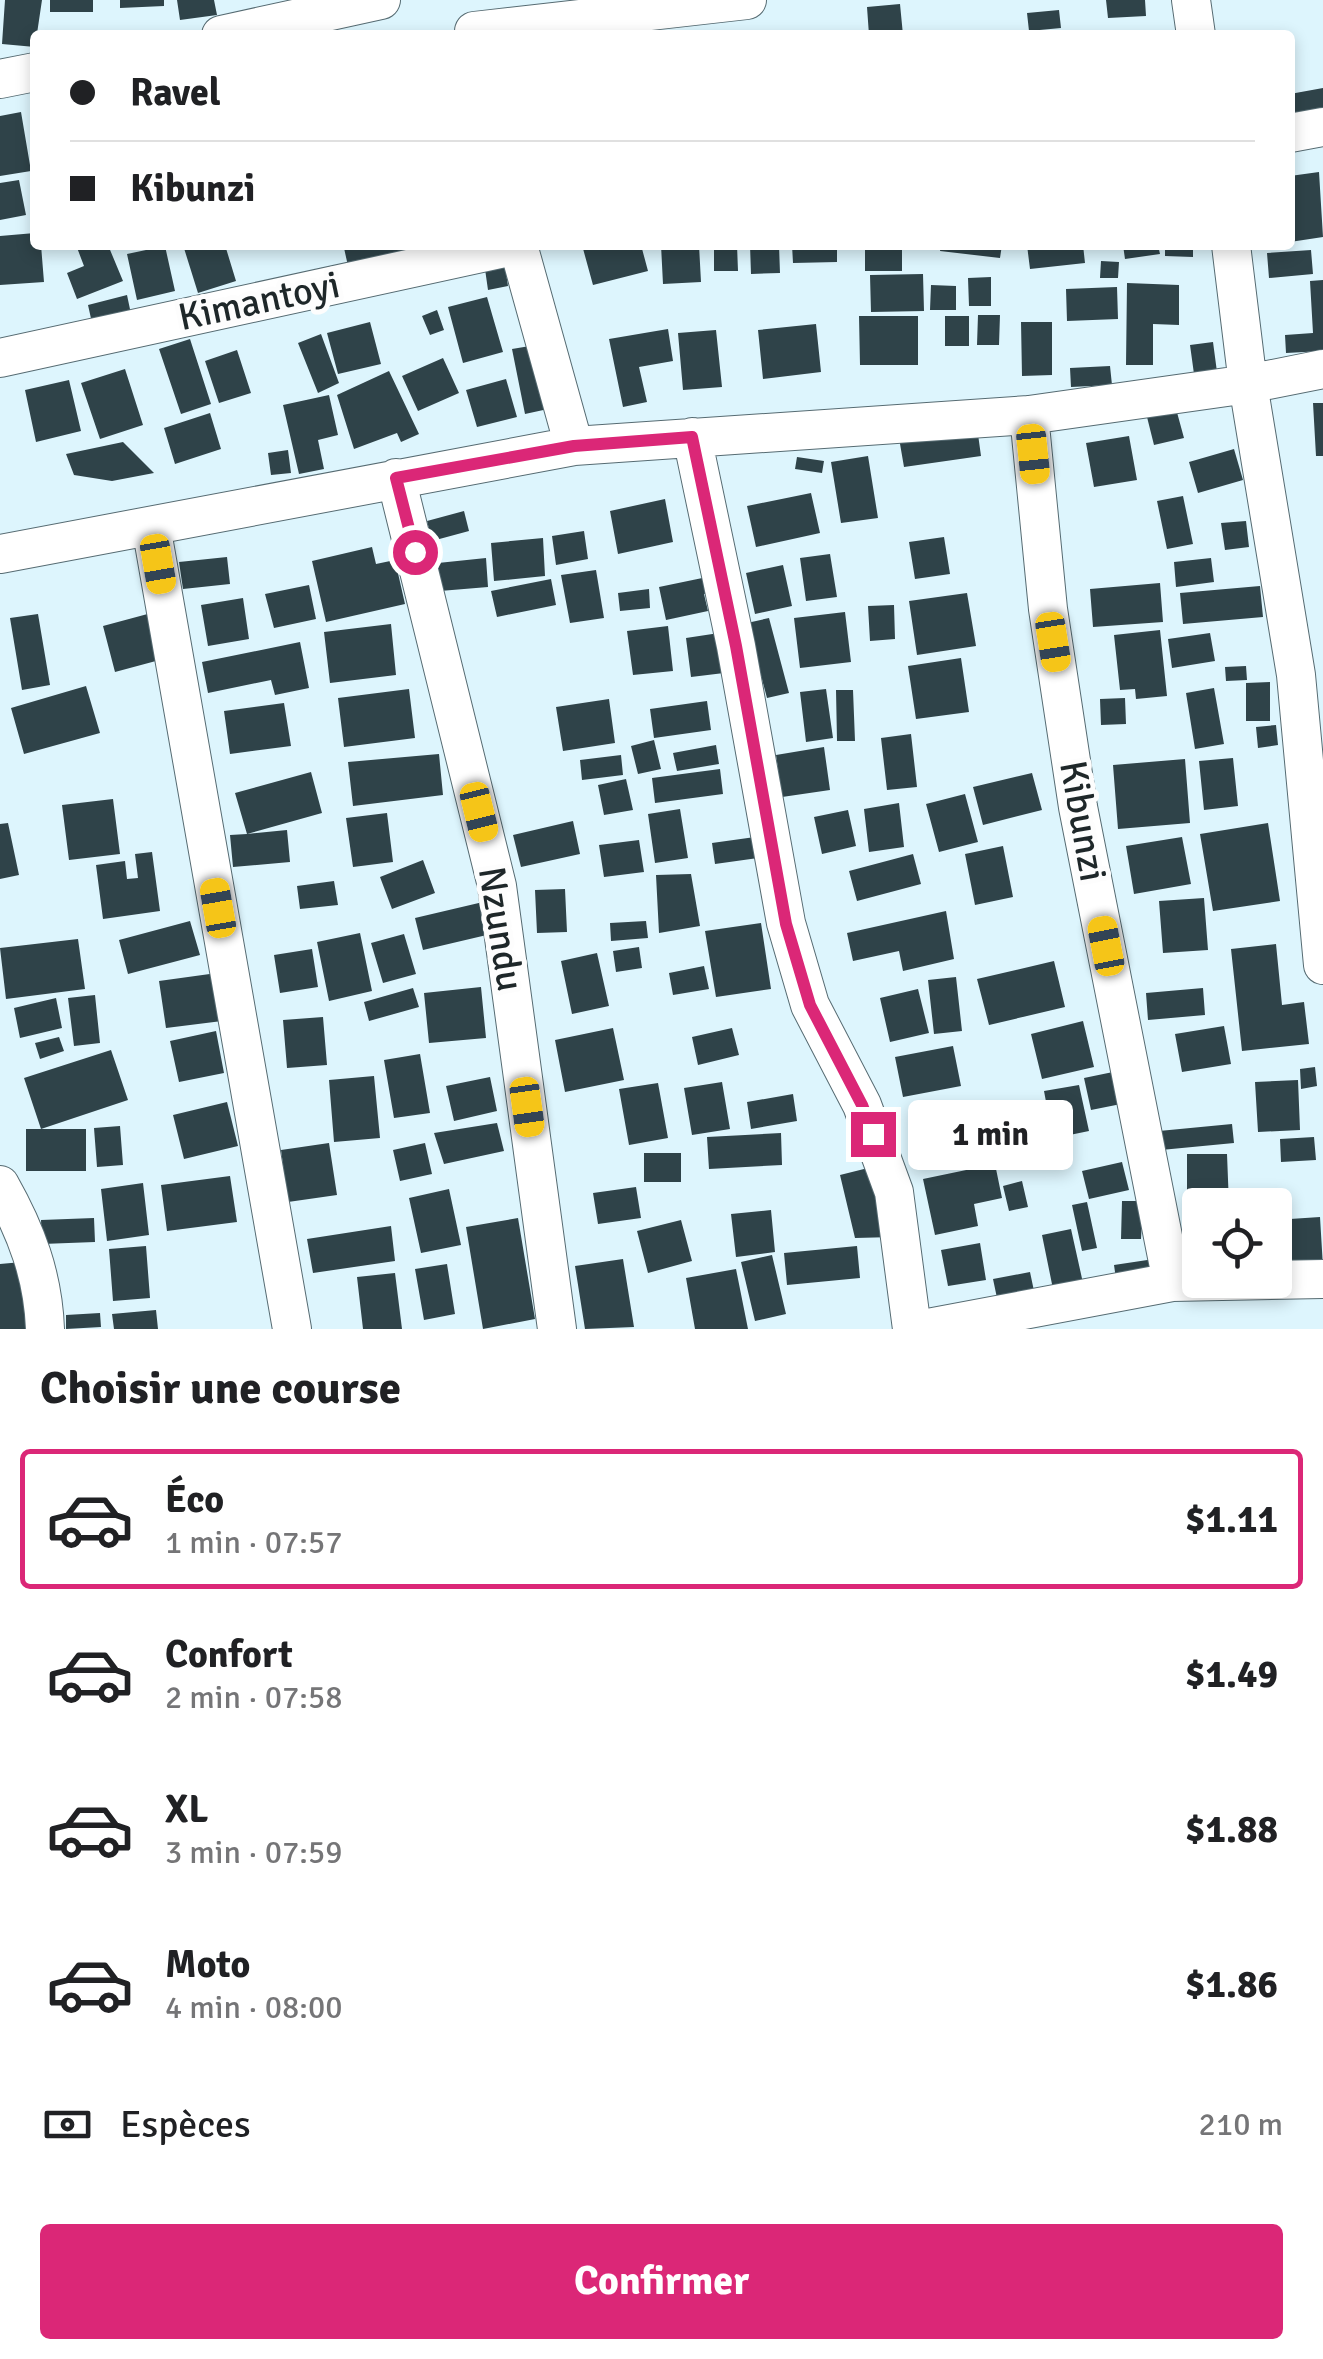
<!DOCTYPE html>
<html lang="fr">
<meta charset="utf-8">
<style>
body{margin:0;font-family:Signika,sans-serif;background:#f6f6f6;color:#202124;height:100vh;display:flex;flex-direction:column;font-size:38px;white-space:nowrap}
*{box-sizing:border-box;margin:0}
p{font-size:32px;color:#757577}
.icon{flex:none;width:55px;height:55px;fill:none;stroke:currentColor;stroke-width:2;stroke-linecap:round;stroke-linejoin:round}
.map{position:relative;height:1329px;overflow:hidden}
.panel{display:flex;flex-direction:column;background:#fff;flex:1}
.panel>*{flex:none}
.banner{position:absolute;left:30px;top:30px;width:1265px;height:220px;border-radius:10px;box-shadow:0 5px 15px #0003;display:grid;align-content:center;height:220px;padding:0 40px;background:#fff}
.controls{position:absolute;left:1182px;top:1188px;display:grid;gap:20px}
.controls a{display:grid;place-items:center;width:110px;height:110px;border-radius:10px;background:#fff;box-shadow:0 5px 15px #0003;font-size:50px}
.end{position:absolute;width:45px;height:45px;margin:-22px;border:12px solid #db2777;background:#fff;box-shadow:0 0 0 5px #fff}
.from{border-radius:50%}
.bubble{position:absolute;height:70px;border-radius:10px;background:#fff;box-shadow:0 5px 15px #0003;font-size:32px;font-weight:700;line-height:70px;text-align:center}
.car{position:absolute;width:30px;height:60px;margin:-30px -15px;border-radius:12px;box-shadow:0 0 8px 2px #0007;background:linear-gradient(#f5c518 24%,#345 0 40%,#f5c518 0 76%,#345 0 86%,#f5c518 0)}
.banner b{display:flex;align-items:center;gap:35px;height:95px;font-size:38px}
.banner b+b{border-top:2px solid #e0e0e0}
.banner i{width:25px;height:25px;background:#202124}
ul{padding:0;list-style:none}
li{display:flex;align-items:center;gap:30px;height:140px;margin:0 20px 15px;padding:0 20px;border:5px solid transparent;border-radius:10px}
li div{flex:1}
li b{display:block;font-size:38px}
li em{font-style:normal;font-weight:700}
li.active{border-color:#db2777}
li>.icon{width:90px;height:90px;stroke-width:1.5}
h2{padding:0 40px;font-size:45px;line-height:120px}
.pay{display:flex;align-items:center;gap:25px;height:110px;padding:0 40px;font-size:38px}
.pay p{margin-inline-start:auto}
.cta{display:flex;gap:20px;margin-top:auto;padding:20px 40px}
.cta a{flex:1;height:115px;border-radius:10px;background:#db2777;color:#fff;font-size:40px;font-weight:700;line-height:115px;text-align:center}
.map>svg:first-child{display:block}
</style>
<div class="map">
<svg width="1323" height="1329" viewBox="0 0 1323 1329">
<rect width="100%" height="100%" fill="#ddf5fd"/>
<path fill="#2f4349" d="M 5,0 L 42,0 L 35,47 L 2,44 Z
M 50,0 L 93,0 L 93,12 L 50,12 Z
M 120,0 L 164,0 L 164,6 L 120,8 Z
M 177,0 L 214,0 L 217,15 L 180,20 Z
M 1106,0 L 1145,0 L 1146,16 L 1108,18 Z
M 900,4 L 903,35 L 869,35 L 867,7 Z
M 1059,10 L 1061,28 L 1029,31 L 1027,13 Z
M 1323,88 L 1323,118 L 1290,124 L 1290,94 Z
M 21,112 L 31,171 L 0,176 L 0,116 Z
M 1319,172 L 1323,237 L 1290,242 L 1290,176 Z
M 19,180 L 26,215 L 0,220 L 0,183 Z
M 35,233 L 35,245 L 41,245 L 44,282 L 0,285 L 0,236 Z
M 76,245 L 108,245 L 123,281 L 77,299 L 67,273 L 84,266 Z
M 183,245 L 225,245 L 236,281 L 198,293 Z
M 358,245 L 410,245 L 412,251 L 348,266 L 344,248 Z
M 582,245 L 641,245 L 648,271 L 593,285 Z
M 661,245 L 699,245 L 701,282 L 663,284 Z
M 714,245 L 737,245 L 738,271 L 714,271 Z
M 750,245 L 779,245 L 780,273 L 751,274 Z
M 792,245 L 837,245 L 837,262 L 793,263 Z
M 865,245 L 902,245 L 902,271 L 865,271 Z
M 941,245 L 1002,245 L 1000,258 L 940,251 Z
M 1027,245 L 1083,245 L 1085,263 L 1030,269 Z
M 1123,245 L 1158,245 L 1160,254 L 1125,259 Z
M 1165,245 L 1193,245 L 1193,257 L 1165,256 Z
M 165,246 L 175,291 L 137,300 L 127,254 Z
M 1311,250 L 1313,274 L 1269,278 L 1267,253 Z
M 1101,261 L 1119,262 L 1118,278 L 1100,278 Z
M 505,266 L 508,286 L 488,290 L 485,269 Z
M 923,274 L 924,311 L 871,312 L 870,275 Z
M 991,277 L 991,306 L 969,306 L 968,278 Z
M 1323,280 L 1323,351 L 1286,353 L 1285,335 L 1313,333 L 1310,281 Z
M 1127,283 L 1179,285 L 1179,325 L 1153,324 L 1153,365 L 1126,365 Z
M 931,285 L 956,286 L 956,310 L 930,310 Z
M 1117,287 L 1118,319 L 1067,321 L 1066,289 Z
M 127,295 L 131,314 L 92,323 L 88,305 Z
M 487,297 L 503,352 L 463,363 L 448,307 Z
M 437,310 L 444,330 L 430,335 L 422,316 Z
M 978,315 L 1000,315 L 999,345 L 977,345 Z
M 859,316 L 918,316 L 918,365 L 860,365 Z
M 945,316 L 969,316 L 969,346 L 945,346 Z
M 370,322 L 381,364 L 338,374 L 327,333 Z
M 1021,322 L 1052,322 L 1052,375 L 1022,376 Z
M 816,324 L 821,372 L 763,379 L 758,330 Z
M 668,329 L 673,361 L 639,367 L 647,402 L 623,407 L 609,339 Z
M 716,330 L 722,387 L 683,390 L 678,333 Z
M 321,334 L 339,383 L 318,393 L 298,343 Z
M 190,339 L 211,404 L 181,414 L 159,349 Z
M 1213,342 L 1217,372 L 1194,374 L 1190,345 Z
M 536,345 L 548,409 L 525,414 L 512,349 Z
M 237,350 L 251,393 L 219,403 L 205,361 Z
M 443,358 L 459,393 L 418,411 L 402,376 Z
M 1110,366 L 1112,385 L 1071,387 L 1070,368 Z
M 125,369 L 143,425 L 100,439 L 81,383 Z
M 389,371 L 419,434 L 401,442 L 397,433 L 354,449 L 337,395 Z
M 506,379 L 517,417 L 477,427 L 466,390 Z
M 69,380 L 81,431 L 36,442 L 25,390 Z
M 329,395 L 338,435 L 318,440 L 324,469 L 299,474 L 283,405 Z
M 1313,403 L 1323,403 L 1323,456 L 1316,456 Z
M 1175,405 L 1184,438 L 1154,445 L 1146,413 Z
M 210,413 L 221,449 L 175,464 L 164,428 Z
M 977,427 L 981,456 L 904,467 L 899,438 Z
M 1129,436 L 1137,480 L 1094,487 L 1086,443 Z
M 123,442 L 154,473 L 112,481 L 74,475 L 66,454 Z
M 1234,449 L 1243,480 L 1198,493 L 1189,462 Z
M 288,450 L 291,473 L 271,475 L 268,453 Z
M 868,456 L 878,518 L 841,523 L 831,462 Z
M 797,457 L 824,461 L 822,473 L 795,469 Z
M 811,493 L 820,533 L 756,547 L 747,506 Z
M 1183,496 L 1193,544 L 1167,549 L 1157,501 Z
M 665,499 L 673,542 L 618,554 L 610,511 Z
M 464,511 L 469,531 L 432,541 L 427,521 Z
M 1246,521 L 1249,547 L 1225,550 L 1221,523 Z
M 584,531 L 588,559 L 556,565 L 552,536 Z
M 944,537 L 950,574 L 915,579 L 909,542 Z
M 543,538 L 545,576 L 494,581 L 491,543 Z
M 372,547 L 376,564 L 395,560 L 405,604 L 326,622 L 312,561 Z
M 830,554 L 837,597 L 806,601 L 800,558 Z
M 227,557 L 230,584 L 183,589 L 179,562 Z
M 486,558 L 488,587 L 440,591 L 438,563 Z
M 1211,558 L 1214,582 L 1176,587 L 1174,562 Z
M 783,565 L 792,606 L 755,614 L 746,573 Z
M 596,570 L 604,618 L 570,623 L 561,575 Z
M 712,576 L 716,592 L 704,594 L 708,611 L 666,620 L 659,587 Z
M 551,579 L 556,605 L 497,617 L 491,591 Z
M 1160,583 L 1163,622 L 1093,627 L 1090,589 Z
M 309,585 L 316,619 L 274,628 L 265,594 Z
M 1260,586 L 1263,617 L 1183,624 L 1180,593 Z
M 649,589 L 650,608 L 620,611 L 618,593 Z
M 967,593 L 976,646 L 917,655 L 909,601 Z
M 243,598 L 249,639 L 208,646 L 201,605 Z
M 894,605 L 895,639 L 870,641 L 868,606 Z
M 155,612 L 167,658 L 115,672 L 103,626 Z
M 845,612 L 851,662 L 800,668 L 794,618 Z
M 38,614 L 50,685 L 22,690 L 10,618 Z
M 769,618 L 789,693 L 767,698 L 747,623 Z
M 391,624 L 396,675 L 330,683 L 324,632 Z
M 668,626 L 673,671 L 633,675 L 627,631 Z
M 1160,630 L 1167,696 L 1136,699 L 1135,689 L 1120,690 L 1114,635 Z
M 719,633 L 724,673 L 691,677 L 686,638 Z
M 1210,633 L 1215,661 L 1172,668 L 1168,639 Z
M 300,642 L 309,688 L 275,695 L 271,680 L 208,693 L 202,662 Z
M 961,658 L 969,712 L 916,719 L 908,666 Z
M 1246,666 L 1247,680 L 1226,681 L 1225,667 Z
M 1270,682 L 1270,721 L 1246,721 L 1246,683 Z
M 86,686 L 100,733 L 24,754 L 11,708 Z
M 1214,688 L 1224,744 L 1195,749 L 1186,693 Z
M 409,689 L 415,738 L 344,747 L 338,698 Z
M 826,689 L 833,738 L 806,742 L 800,692 Z
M 836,690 L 853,690 L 855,741 L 837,741 Z
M 1125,698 L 1126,724 L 1101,725 L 1100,699 Z
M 609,699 L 615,743 L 563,751 L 556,707 Z
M 707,701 L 711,730 L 654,738 L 650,709 Z
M 284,703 L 291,746 L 230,754 L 224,711 Z
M 1276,725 L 1278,745 L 1258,748 L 1256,727 Z
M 911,734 L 917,787 L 887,790 L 881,738 Z
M 654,740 L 661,769 L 638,774 L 631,746 Z
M 716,745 L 719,764 L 677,771 L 673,753 Z
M 824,747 L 830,790 L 782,797 L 776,755 Z
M 439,754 L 443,795 L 353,806 L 348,762 Z
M 621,755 L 623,775 L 582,780 L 580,760 Z
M 1233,758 L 1238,806 L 1204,810 L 1199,761 Z
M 1185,759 L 1190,823 L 1118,829 L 1113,765 Z
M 720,769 L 723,794 L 655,803 L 652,778 Z
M 311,772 L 322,813 L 247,834 L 287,830 L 290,862 L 233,867 L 230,835 L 247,834 L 235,793 Z
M 1032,773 L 1042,810 L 983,825 L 973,787 Z
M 626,779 L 633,810 L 604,815 L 598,785 Z
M 965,794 L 978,842 L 939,852 L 926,804 Z
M 113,799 L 120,854 L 69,860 L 62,805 Z
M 899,803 L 904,847 L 869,852 L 864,809 Z
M 680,809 L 688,858 L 655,863 L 648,814 Z
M 848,810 L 856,846 L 822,854 L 814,817 Z
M 387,813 L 393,862 L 353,867 L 346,818 Z
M 573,821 L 580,854 L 521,867 L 513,835 Z
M 8,823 L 19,875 L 0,879 L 0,824 Z
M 1268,823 L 1280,901 L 1213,911 L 1200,834 Z
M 755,837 L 758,858 L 715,864 L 712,843 Z
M 1182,837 L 1191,884 L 1134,894 L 1126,846 Z
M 639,840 L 644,872 L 604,877 L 599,845 Z
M 1003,846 L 1013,897 L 975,905 L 965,854 Z
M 152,852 L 160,911 L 103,919 L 96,865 L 125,861 L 127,879 L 138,878 L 135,854 Z
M 913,854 L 921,884 L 857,901 L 849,871 Z
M 423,860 L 435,893 L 392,909 L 380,877 Z
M 691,874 L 700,926 L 659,933 L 656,875 Z
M 334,881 L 338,905 L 300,909 L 297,886 Z
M 565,889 L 567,932 L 537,933 L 535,890 Z
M 1204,898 L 1208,950 L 1163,953 L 1159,901 Z
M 483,902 L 491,934 L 423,950 L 415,918 Z
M 946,911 L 954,959 L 903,971 L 899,951 L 853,961 L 847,933 Z
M 190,921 L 200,955 L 128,974 L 119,940 Z
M 646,921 L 648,938 L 611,941 L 610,923 Z
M 761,923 L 771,989 L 716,997 L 705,931 Z
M 360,933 L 372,991 L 329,1001 L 317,942 Z
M 404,934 L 416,974 L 383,983 L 371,943 Z
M 78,939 L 85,989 L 6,999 L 0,948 Z
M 1276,944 L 1282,1005 L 1304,1002 L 1309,1044 L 1242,1051 L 1231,949 Z
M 639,947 L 642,968 L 616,972 L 613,951 Z
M 312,949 L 318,987 L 280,993 L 274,955 Z
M 597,953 L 609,1006 L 572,1014 L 561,961 Z
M 1054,961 L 1065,1007 L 989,1025 L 977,979 Z
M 704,966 L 709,989 L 673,995 L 669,973 Z
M 217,973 L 222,1021 L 166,1028 L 159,981 Z
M 956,977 L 962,1031 L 934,1034 L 928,980 Z
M 481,987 L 486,1038 L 429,1043 L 424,993 Z
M 413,988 L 419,1007 L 369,1021 L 364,1002 Z
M 1203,988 L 1205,1015 L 1148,1020 L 1146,993 Z
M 918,989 L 929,1033 L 890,1042 L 880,998 Z
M 95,995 L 100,1043 L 74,1046 L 68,998 Z
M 56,998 L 62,1028 L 20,1038 L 14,1008 Z
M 323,1017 L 327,1065 L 287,1068 L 283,1020 Z
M 1083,1021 L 1094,1067 L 1042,1079 L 1031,1034 Z
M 1224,1026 L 1231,1064 L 1182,1072 L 1175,1034 Z
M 613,1028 L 624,1080 L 565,1092 L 555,1040 Z
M 732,1028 L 739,1055 L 698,1065 L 692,1037 Z
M 216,1031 L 224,1073 L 179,1082 L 170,1041 Z
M 59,1037 L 64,1051 L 40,1059 L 35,1043 Z
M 953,1046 L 961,1086 L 903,1097 L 895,1057 Z
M 111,1050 L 128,1100 L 41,1129 L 24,1078 Z
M 420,1054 L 430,1113 L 394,1118 L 384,1060 Z
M 1315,1067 L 1317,1086 L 1301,1089 L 1300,1069 Z
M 1113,1072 L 1121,1104 L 1091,1110 L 1084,1078 Z
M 374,1076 L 380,1138 L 334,1142 L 329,1080 Z
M 490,1077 L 497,1111 L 454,1121 L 446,1086 Z
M 1298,1080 L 1300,1130 L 1258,1132 L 1255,1082 Z
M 722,1082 L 730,1129 L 692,1135 L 684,1088 Z
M 658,1083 L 668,1138 L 629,1145 L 619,1089 Z
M 1079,1085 L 1089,1131 L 1021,1145 L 1015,1113 L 1047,1107 L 1044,1091 Z
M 793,1094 L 797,1121 L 751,1129 L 747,1102 Z
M 227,1102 L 238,1146 L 184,1159 L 173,1115 Z
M 998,1103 L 1007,1145 L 962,1155 L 953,1114 Z
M 497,1123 L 504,1151 L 444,1164 L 434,1133 Z
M 1232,1124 L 1234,1143 L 1161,1150 L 1159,1131 Z
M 120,1126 L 123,1165 L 97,1167 L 94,1128 Z
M 26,1129 L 86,1129 L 86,1171 L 26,1171 Z
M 781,1133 L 782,1165 L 709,1169 L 707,1137 Z
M 1314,1137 L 1316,1160 L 1281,1162 L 1280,1139 Z
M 329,1143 L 337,1195 L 288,1202 L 281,1150 Z
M 425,1143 L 432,1174 L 400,1181 L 393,1150 Z
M 644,1153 L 681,1153 L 681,1182 L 644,1182 Z
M 1187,1154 L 1227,1154 L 1229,1205 L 1187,1206 Z
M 1122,1162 L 1129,1190 L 1089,1199 L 1082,1171 Z
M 995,1164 L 1002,1198 L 974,1204 L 978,1226 L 935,1235 L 923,1179 Z
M 876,1166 L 894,1237 L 855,1238 L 840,1175 Z
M 230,1176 L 237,1222 L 167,1231 L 161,1185 Z
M 1022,1181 L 1028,1207 L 1009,1211 L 1003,1186 Z
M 143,1183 L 149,1235 L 107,1241 L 101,1189 Z
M 636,1187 L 641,1218 L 598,1224 L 593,1193 Z
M 449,1189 L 461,1245 L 421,1253 L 409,1198 Z
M 1122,1201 L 1143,1201 L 1141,1239 L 1121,1239 Z
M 1087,1202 L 1097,1248 L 1082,1251 L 1072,1205 Z
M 771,1210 L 775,1252 L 736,1257 L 731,1214 Z
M 1320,1217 L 1323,1267 L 1276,1270 L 1275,1220 Z
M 94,1218 L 95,1242 L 42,1244 L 41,1220 Z
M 518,1218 L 535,1319 L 483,1329 L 466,1227 Z
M 681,1220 L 692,1261 L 648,1273 L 637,1231 Z
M 391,1226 L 395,1261 L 313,1273 L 307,1239 Z
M 1071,1229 L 1083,1283 L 1053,1289 L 1042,1235 Z
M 980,1243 L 986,1280 L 948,1286 L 941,1250 Z
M 146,1246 L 150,1298 L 113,1301 L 109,1249 Z
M 857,1246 L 860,1278 L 787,1285 L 784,1253 Z
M 772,1255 L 786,1314 L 755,1321 L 741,1262 Z
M 623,1259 L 634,1327 L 585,1329 L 575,1266 Z
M 1154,1259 L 1157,1280 L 1117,1286 L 1114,1265 Z
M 22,1262 L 29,1329 L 0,1329 L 0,1264 Z
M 447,1264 L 455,1314 L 424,1320 L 415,1269 Z
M 736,1269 L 748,1329 L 695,1329 L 686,1278 Z
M 1030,1272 L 1034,1291 L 997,1298 L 993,1279 Z
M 395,1273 L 402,1329 L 363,1329 L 357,1277 Z
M 156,1310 L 158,1329 L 114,1329 L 112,1314 Z
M 100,1313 L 101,1327 L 66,1329 L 66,1315 Z"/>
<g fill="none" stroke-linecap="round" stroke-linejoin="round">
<defs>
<path id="minor" d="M 1191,0 L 1196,35
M 474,31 L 747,0
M 221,35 L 381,0
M 0,79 L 35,72
M 1290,133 L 1323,127
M 518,245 L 574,446
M 1231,245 L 1248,384 L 1296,675 L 1323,965
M 0,358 L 518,245
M 1029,415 L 1048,609 L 1078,807 L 1172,1282
M 692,437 L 736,646 L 786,923 L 810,1005 L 862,1105 L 894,1192 L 912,1329
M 396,478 L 497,886 L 557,1329
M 151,526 L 292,1329
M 0,554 L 574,446 L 1029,415 L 1248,384 L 1323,369
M 0,1185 C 26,1231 43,1275 45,1329
M 923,1329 L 1172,1282 L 1323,1279"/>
</defs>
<use href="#minor" stroke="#566b72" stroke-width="40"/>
<use href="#minor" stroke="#fff" stroke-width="38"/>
</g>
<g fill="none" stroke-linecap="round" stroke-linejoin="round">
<path stroke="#db2777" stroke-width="12" d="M 415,552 L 396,478 L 574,446 L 692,437 L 736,646 L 786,924 L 810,1005 L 862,1105 L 873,1134"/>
</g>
<g text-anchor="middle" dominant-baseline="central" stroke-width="10" stroke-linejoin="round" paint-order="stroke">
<g font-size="38" fill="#1e2729" stroke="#fdfdfd">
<text transform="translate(259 301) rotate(-12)">Kimantoyi</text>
<text transform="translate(1083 821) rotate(80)">Kibunzi</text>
<text transform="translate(501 929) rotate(81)">Nzundu</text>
</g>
</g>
</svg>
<div class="controls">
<a><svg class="icon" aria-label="locate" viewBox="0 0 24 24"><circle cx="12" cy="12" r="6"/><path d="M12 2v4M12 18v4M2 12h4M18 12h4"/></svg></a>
</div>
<i class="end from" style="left:415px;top:552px"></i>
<i class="end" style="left:873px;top:1134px"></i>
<div class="bubble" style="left:908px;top:1100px;width:165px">1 min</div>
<i class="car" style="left:1033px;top:454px;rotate:174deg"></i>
<i class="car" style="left:158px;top:564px;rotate:170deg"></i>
<i class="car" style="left:1053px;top:642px;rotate:171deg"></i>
<i class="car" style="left:479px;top:812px;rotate:166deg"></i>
<i class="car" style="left:218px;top:908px;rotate:350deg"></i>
<i class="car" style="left:1106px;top:946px;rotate:349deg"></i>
<i class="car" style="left:527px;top:1107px;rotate:172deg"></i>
<div class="banner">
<b><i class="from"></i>Ravel</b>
<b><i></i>Kibunzi</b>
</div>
</div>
<section class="panel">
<h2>Choisir une course</h2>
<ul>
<li class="active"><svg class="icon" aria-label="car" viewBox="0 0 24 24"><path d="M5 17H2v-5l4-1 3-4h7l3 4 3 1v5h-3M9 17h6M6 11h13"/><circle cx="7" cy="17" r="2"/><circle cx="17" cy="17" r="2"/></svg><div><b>Éco</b><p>1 min · 07:57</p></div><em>$1.11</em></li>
<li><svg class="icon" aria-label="car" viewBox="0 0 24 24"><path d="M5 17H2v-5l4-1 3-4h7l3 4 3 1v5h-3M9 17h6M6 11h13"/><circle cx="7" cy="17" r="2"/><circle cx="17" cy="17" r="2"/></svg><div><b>Confort</b><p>2 min · 07:58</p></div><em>$1.49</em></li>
<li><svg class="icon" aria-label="car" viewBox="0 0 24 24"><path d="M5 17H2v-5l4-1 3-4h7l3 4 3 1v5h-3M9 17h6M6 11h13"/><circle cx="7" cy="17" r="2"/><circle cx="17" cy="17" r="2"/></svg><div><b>XL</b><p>3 min · 07:59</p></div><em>$1.88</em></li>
<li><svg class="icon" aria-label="car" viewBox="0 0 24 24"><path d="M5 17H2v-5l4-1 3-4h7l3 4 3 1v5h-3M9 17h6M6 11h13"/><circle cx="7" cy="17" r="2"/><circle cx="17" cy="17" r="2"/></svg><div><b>Moto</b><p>4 min · 08:00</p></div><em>$1.86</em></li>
</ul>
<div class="pay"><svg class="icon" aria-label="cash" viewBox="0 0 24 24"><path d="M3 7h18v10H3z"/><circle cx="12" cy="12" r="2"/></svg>Espèces<p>210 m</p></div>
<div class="cta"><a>Confirmer</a></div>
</section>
